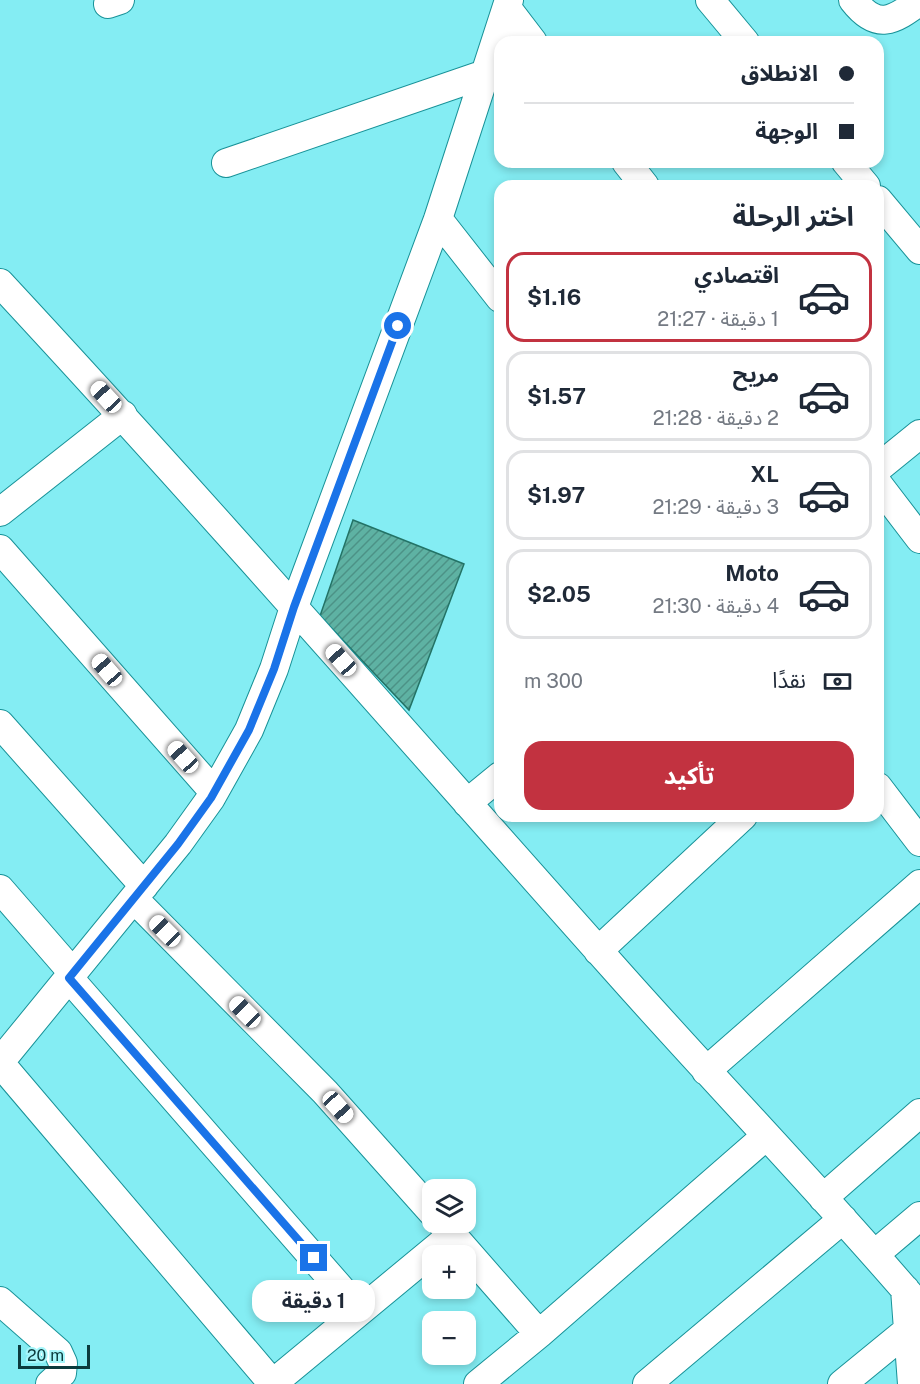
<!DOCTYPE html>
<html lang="ar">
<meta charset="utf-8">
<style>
body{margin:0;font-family:"Public Sans","Noto Sans Arabic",sans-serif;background:#f6f6f7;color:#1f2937;direction:rtl;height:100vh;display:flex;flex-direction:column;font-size:22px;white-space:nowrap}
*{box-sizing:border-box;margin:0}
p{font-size:20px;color:#747a83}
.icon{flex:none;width:33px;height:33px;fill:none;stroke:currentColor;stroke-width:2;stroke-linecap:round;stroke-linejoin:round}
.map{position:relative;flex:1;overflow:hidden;direction:ltr}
.drawer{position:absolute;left:494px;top:180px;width:390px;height:642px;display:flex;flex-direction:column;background:#fff;border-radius:18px;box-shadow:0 3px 9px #0003;direction:rtl}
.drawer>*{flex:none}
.guide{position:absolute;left:494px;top:36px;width:390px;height:132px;border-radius:18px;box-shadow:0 3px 9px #0003;direction:rtl;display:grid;align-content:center;height:132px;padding:0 30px;background:#fff}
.fabs{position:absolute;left:422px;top:1179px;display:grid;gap:12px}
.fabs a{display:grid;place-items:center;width:54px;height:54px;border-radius:12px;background:#fff;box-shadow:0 3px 9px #0003;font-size:30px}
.scale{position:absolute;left:18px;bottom:15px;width:72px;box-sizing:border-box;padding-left:6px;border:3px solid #0b3b3d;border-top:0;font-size:16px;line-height:21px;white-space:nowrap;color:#0b3b3d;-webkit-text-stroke:4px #a6f7fb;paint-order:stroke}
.end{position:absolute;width:27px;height:27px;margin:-14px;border:8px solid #1a73e8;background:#fff;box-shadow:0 0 0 3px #fff}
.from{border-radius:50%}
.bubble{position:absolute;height:42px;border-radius:18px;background:#fff;box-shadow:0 3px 9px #0003;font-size:20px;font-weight:700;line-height:42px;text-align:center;direction:rtl}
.car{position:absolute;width:18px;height:36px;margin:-18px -9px;border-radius:8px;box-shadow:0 0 4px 2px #0007;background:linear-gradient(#fff 24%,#345 0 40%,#fff 0 76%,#345 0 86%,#fff 0)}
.guide b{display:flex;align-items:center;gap:21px;height:57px;font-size:22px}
.guide b+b{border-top:2px solid #e0e1e3}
.guide i{width:15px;height:15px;background:#1f2937}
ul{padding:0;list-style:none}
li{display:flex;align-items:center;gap:18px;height:90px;margin:0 12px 9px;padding:0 18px;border:3px solid #e0e1e3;border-radius:18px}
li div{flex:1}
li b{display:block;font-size:22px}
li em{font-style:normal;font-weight:700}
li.active{border-color:#c23240}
li>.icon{width:54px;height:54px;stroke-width:1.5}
h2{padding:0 30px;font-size:27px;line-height:72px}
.pay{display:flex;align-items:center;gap:15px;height:66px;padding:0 30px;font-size:22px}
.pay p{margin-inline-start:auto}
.cta{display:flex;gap:12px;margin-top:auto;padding:12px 30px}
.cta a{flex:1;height:69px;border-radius:18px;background:#c23240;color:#fff;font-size:24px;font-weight:700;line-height:69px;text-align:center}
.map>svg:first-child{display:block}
</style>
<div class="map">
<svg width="920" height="1384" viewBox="0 0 920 1384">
<defs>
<pattern id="building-hatch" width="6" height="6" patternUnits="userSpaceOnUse" patternTransform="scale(1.5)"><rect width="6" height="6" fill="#5eb2a3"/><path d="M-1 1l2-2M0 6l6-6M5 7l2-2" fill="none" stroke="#4c9286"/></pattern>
</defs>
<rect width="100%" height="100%" fill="#84edf3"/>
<path fill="url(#building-hatch)" stroke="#237366" stroke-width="1.5" d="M 353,520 L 464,564 L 409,710 L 320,616 Z"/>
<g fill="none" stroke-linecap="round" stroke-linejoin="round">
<defs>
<path id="minor" d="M 710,0 L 745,42
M 853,0 C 877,31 893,21 920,1
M 108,4 L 120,0
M 507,8 L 533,42
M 626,162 L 645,186
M 846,162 L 866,186
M 226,163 L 485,74
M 878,200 L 920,250
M 438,219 L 500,298
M 0,283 C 209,508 410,739 614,968 C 715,1082 821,1191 920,1307
M 878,468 L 920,434
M 878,484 L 920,539
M 0,512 L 123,415
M 0,549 L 214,792
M 0,724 L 144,886
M 878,787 L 920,842
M 467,803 L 500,776
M 0,889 L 73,973
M 134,899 L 325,1092 L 432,1212
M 598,951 L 743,816
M 69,978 L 360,1311
M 0,1062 L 178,844 L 211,798 L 249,730 L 274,669 L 294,607 L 438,219 L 509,0
M 0,1063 L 273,1384
M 706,1071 L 920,884
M 823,1198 L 920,1113
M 441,1222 L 539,1334
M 875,1254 L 920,1216
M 905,1289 L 912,1384
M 0,1301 L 58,1352 L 63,1363 L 62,1373 L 50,1384
M 272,1384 L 452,1235
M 478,1384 L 539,1334 L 766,1136
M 647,1384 L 843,1219
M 842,1384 L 908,1330"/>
</defs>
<use href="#minor" stroke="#189298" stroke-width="30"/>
<use href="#minor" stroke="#fff" stroke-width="28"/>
</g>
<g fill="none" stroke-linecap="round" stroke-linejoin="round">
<path stroke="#1a73e8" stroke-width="8" d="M 314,1258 L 69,978 L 178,844 L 211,798 L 249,730 L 274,669 L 294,607 L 398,326"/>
</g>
</svg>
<div class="fabs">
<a><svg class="icon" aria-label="layers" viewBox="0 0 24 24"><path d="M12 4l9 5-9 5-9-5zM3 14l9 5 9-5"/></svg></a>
<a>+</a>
<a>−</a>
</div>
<div class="scale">20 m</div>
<i class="end from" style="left:398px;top:326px"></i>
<i class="end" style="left:314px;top:1258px"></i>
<div class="bubble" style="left:252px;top:1280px;width:123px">1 دقيقة</div>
<i class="car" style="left:106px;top:397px;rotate:317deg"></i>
<i class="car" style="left:341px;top:660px;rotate:318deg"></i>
<i class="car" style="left:107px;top:670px;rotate:319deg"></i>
<i class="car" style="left:183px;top:757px;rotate:318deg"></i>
<i class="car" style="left:165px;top:931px;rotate:315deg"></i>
<i class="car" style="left:245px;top:1012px;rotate:315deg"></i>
<i class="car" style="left:338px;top:1107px;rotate:138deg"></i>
<div class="guide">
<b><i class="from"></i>الانطلاق</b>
<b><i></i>الوجهة</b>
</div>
<section class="drawer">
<h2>اختر الرحلة</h2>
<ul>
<li class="active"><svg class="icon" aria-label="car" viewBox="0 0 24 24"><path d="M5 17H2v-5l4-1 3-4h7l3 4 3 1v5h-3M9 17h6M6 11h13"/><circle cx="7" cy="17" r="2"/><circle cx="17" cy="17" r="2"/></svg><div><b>اقتصادي</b><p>1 دقيقة · 21:27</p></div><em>$1.16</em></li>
<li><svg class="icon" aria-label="car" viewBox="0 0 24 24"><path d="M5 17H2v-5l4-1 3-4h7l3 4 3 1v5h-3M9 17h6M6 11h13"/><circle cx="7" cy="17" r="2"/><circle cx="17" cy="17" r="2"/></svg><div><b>مريح</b><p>2 دقيقة · 21:28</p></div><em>$1.57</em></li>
<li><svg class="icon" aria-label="car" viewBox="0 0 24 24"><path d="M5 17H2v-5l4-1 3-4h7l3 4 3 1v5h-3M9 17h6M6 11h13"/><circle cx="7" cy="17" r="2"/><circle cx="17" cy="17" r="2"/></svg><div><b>XL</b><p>3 دقيقة · 21:29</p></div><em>$1.97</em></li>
<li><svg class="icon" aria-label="car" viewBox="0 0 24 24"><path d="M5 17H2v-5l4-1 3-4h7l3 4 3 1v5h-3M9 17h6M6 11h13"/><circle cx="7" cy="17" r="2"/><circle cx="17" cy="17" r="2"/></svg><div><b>Moto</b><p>4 دقيقة · 21:30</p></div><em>$2.05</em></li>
</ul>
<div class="pay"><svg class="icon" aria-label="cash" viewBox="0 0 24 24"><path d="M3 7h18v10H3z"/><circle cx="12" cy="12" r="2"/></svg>نقدًا<p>300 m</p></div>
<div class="cta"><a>تأكيد</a></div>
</section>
</div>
